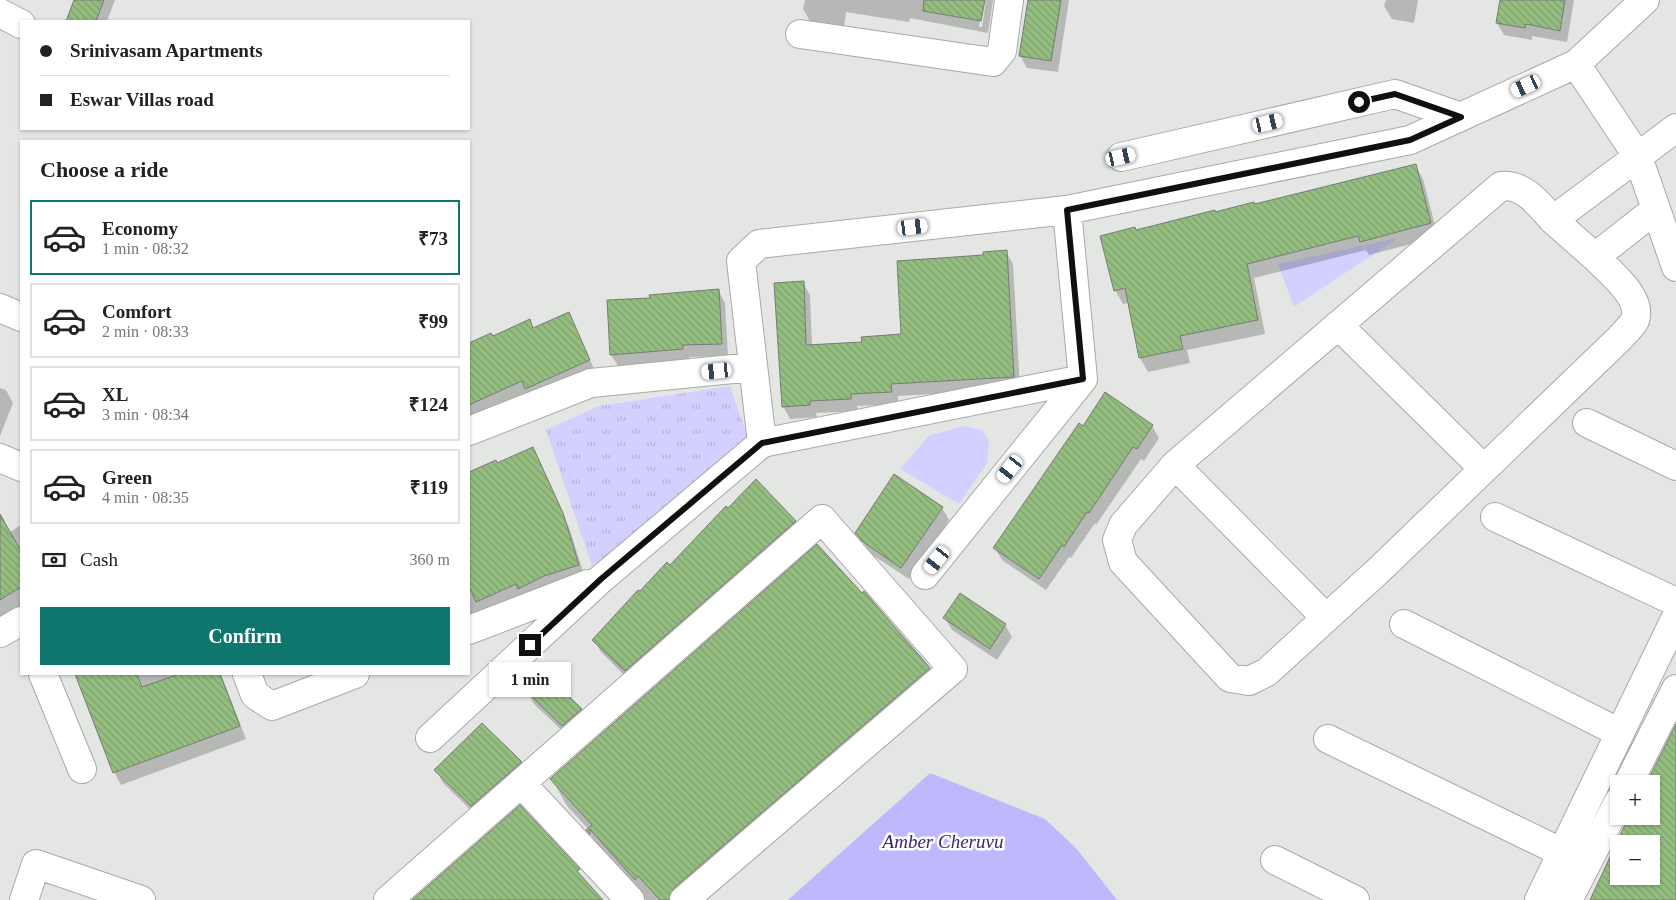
<!DOCTYPE html>
<meta charset="utf-8">
<style>
body{margin:0;font-family:"Times New Roman",serif;background:#f2f2f2;color:#222;height:100vh;display:flex;flex-direction:column;font-size:19px;white-space:nowrap}
*{box-sizing:border-box;margin:0}
p{font-size:16px;color:#767676}
.icon{flex:none;width:28px;height:28px;fill:none;stroke:currentColor;stroke-width:2;stroke-linecap:round;stroke-linejoin:round}
.map{position:relative;flex:1;overflow:hidden}
.side{position:absolute;left:20px;top:140px;width:450px;height:535px;display:flex;flex-direction:column;background:#fff;border-radius:0px;box-shadow:0 1px 4px #0004}
.side>*{flex:none}
.hud{position:absolute;left:20px;top:20px;width:450px;height:110px;border-radius:0px;box-shadow:0 1px 4px #0004;display:grid;align-content:center;height:110px;padding:0 20px;background:#fff}
.controls{position:absolute;left:1610px;top:775px;display:grid;gap:10px}
.controls a{display:grid;place-items:center;width:50px;height:50px;border-radius:0px;background:#fff;box-shadow:0 1px 4px #0004;font-size:25px}
.end{position:absolute;width:22px;height:22px;margin:-11px;border:6px solid #0f100f;background:#fff;box-shadow:0 0 0 2px #fff}
.from{border-radius:50%}
.bubble{position:absolute;height:35px;border-radius:0px;background:#fff;box-shadow:0 1px 4px #0004;font-size:16px;font-weight:600;line-height:35px;text-align:center}
.car{position:absolute;width:15px;height:30px;margin:-15px -8px;border-radius:6px;box-shadow:0 0 4px 1px #0007;background:linear-gradient(#fff 24%,#345 0 40%,#fff 0 76%,#345 0 86%,#fff 0)}
.hud b{display:flex;align-items:center;gap:18px;height:48px;font-size:19px}
.hud b+b{border-top:1px solid #e0e0e0}
.hud i{width:12px;height:12px;background:#222}
ul{padding:0;list-style:none}
li{display:flex;align-items:center;gap:15px;height:75px;margin:0 10px 8px;padding:0 10px;border:2px solid #e0e0e0;border-radius:0px}
li div{flex:1}
li b{display:block;font-size:19px}
li em{font-style:normal;font-weight:600}
li.current{border-color:#0f766e}
li>.icon{width:45px;height:45px;stroke-width:1.5}
h2{padding:0 20px;font-size:22px;line-height:60px}
.pay{display:flex;align-items:center;gap:12px;height:55px;padding:0 20px;font-size:19px}
.pay p{margin-inline-start:auto}
.primary-button{display:flex;gap:10px;margin-top:auto;padding:10px 20px}
.primary-button a{flex:1;height:58px;border-radius:0px;background:#0f766e;color:#fff;font-size:20px;font-weight:600;line-height:58px;text-align:center}
.map>svg:first-child{display:block}
</style>
<div class="map">
<svg width="1676" height="900" viewBox="0 0 1676 900">
<defs>
<pattern id="park-tufts" width="24" height="20" patternUnits="userSpaceOnUse" patternTransform="scale(1.25)"><rect width="24" height="20" fill="#d3d0ff"/><path d="M3 7l-1-3M5 7V3M7 7l1-3M15 17l-1-3M17 17v-4M19 17l1-3" fill="none" stroke="#b4b2d9"/></pattern>
<pattern id="building-back-hatch" width="6" height="6" patternUnits="userSpaceOnUse" patternTransform="scale(1.25)"><rect width="6" height="6" fill="#94bd80"/><path d="M-1 5l2 2M0 0l6 6M5-1l2 2" fill="none" stroke="#7ea16d"/></pattern>
</defs>
<rect width="100%" height="100%" fill="#e4e6e3"/>
<path fill="#d3d0ff" d="M 1398,238 L 1294,307 L 1278,264 Z
M 965,426 L 982,430 L 989,440 L 987,463 L 959,504 L 900,469 L 930,435 Z"/>
<path fill="url(#park-tufts)" d="M 730,386 L 749,441 L 593,569 L 546,430 L 599,406 Z"/>
<path fill="#beb9fd" d="M 930,773 L 1045,819 L 1076,848 L 1117,900 L 788,900 Z"/>
<path fill="#0003" d="M 76,0 L 115,0 L 107,21 L 68,21 Z
M 805,0 L 983,0 L 979,27 L 982,27 L 986,0 L 993,0 L 988,33 L 910,18 L 909,22 L 846,12 L 844,27 L 810,21 L 803,9 Z
M 1029,0 L 1069,0 L 1058,72 L 1027,68 L 1020,55 Z
M 1386,0 L 1418,0 L 1414,23 L 1392,19 L 1384,6 Z
M 1501,0 L 1574,0 L 1567,42 L 1532,36 L 1532,40 L 1504,35 L 1497,23 Z
M 1415,165 L 1423,179 L 1438,237 L 1369,255 L 1366,250 L 1254,278 L 1265,334 L 1187,350 L 1190,363 L 1148,372 L 1140,358 L 1129,303 L 1123,304 L 1115,290 L 1136,232 L 1255,205 Z
M 1006,252 L 1013,264 L 1020,389 L 898,396 L 898,404 L 857,406 L 858,411 L 816,413 L 817,417 L 790,419 L 783,406 L 803,283 L 810,295 L 812,346 L 863,343 L 902,336 L 985,256 Z
M 718,290 L 725,303 L 728,356 L 689,357 L 689,361 L 619,367 L 611,355 L 609,301 L 651,299 Z
M 568,313 L 596,373 L 469,420 L 469,344 L 491,335 L 493,338 L 529,321 L 534,329 Z
M 0,388 L 6,390 L 13,403 L 0,436 Z
M 1152,426 L 1159,438 L 1144,461 L 1141,459 L 1096,525 L 1095,523 L 1071,558 L 1069,557 L 1046,590 L 1002,560 L 995,548 Z
M 532,448 L 569,527 L 585,578 L 469,619 L 469,473 L 495,461 L 497,464 Z
M 942,508 L 949,520 L 909,579 L 871,554 L 857,533 Z
M 795,522 L 802,534 L 632,683 L 601,652 L 594,640 L 640,593 L 670,567 Z
M 21,525 L 21,606 L 0,618 L 0,538 Z
M 864,592 L 929,668 L 945,695 L 707,900 L 646,900 L 604,853 L 603,857 L 588,829 L 567,806 L 552,779 Z
M 945,618 L 1005,625 L 1012,637 L 997,660 L 952,630 Z
M 76,674 L 221,674 L 246,739 L 121,785 L 114,772 Z
M 527,691 L 581,710 L 588,722 L 570,738 L 534,704 Z
M 521,763 L 528,775 L 479,818 L 443,783 L 436,770 Z"/>
<path fill="url(#building-back-hatch)" stroke="#797a78" fill-rule="evenodd" d="M 74,0 L 104,0 L 96,21 L 66,21 Z
M 924,0 L 985,0 L 981,21 L 923,11 Z
M 1028,0 L 1061,0 L 1051,61 L 1019,56 Z
M 1500,0 L 1565,0 L 1560,31 L 1526,24 L 1525,28 L 1496,23 Z
M 1416,164 L 1431,223 L 1360,242 L 1358,236 L 1247,264 L 1258,320 L 1180,336 L 1183,349 L 1139,358 L 1125,288 L 1114,291 L 1100,236 L 1135,227 L 1136,230 L 1215,210 L 1215,212 L 1254,202 L 1255,204 Z
M 1007,250 L 1014,377 L 891,384 L 892,392 L 851,394 L 851,399 L 810,401 L 810,405 L 782,407 L 774,283 L 804,281 L 806,345 L 862,342 L 861,337 L 901,334 L 897,261 L 983,255 L 983,252 Z
M 719,289 L 722,344 L 683,345 L 683,349 L 610,355 L 607,300 L 650,298 L 649,295 Z
M 569,312 L 590,360 L 525,389 L 522,381 L 469,405 L 469,343 L 491,333 L 493,336 L 530,319 L 533,328 Z
M 1105,392 L 1153,425 L 1137,449 L 1133,447 L 1089,513 L 1087,512 L 1064,547 L 1062,545 L 1039,579 L 993,548 L 1079,423 L 1083,426 Z
M 533,447 L 563,513 L 579,565 L 544,576 L 518,589 L 516,584 L 476,602 L 469,586 L 469,472 L 496,460 L 497,463 Z
M 894,474 L 943,507 L 901,568 L 863,542 L 855,533 Z
M 756,479 L 796,521 L 625,671 L 592,640 L 638,590 L 640,591 L 667,562 L 670,565 L 726,506 L 728,508 Z
M 0,514 L 21,551 L 21,587 L 0,600 Z
M 817,544 L 862,593 L 864,591 L 930,668 L 674,888 L 669,900 L 660,900 L 638,876 L 635,880 L 590,829 L 590,835 L 586,830 L 592,825 L 550,779 Z
M 960,593 L 1006,624 L 990,649 L 943,618 Z
M 544,672 L 582,709 L 562,726 L 526,691 Z
M 75,674 L 137,674 L 142,687 L 179,674 L 220,674 L 240,726 L 113,773 Z
M 482,723 L 522,762 L 471,806 L 434,770 Z
M 1676,724 L 1676,900 L 1590,900 L 1629,816 L 1651,816 L 1651,784 L 1646,784 ZM 1619,844 L 1651,844 L 1651,876 L 1619,876 Z
M 520,805 L 580,869 L 577,871 L 603,900 L 412,900 Z"/>
<g fill="none" stroke-linecap="round" stroke-linejoin="round">
<defs>
<path id="minor" d="M 0,13 L 21,24
M 800,34 L 993,62 L 1002,51 L 1009,0
M 1576,64 L 1638,157 L 1676,267
M 1121,157 L 1395,94 L 1461,117
M 1656,209 L 1595,257 C 1609,272 1643,297 1635,320 C 1632,326 1625,332 1620,338 L 1379,570 L 1267,672 L 1249,681 L 1230,678 L 1123,562 L 1117,540 L 1123,525 L 1175,465 L 1501,186 C 1525,184 1539,205 1553,220 L 1676,128
M 1553,220 L 1595,257
M 0,308 L 21,317
M 1338,325 L 1484,469
M 1587,423 L 1676,466
M 469,431 L 591,383 L 753,367
M 762,443 L 1083,379
M 0,458 L 21,467
M 1175,465 L 1325,617
M 1495,517 L 1676,602
M 925,575 L 1083,379 L 1067,210
M 1404,624 L 1620,733
M 469,630 L 588,584
M 0,633 L 21,621
M 43,674 L 82,769
M 247,674 L 255,695 L 272,706 L 355,674
M 430,738 L 601,579 L 762,443 L 741,261 L 759,244 L 1067,210 L 1410,140 L 1576,64 L 1645,0
M 1328,739 L 1561,852
M 521,783 L 630,900
M 1628,784 L 1676,689
M 1275,860 L 1355,900
M 24,900 L 36,864 L 141,900
M 388,900 L 822,519 L 953,669 L 684,900
M 1539,900 L 1676,617
M 1568,900 L 1619,801"/>
</defs>
<use href="#minor" stroke="#a8aaa7" stroke-width="30"/>
<use href="#minor" stroke="#fff" stroke-width="28"/>
</g>
<g fill="none" stroke-linecap="round" stroke-linejoin="round">
<path stroke="#0f100f" stroke-width="6" d="M 530,645 L 601,579 L 762,443 L 1083,379 L 1067,210 L 1410,140 L 1461,117 L 1395,94 L 1359,102"/>
</g>
<g text-anchor="middle" dominant-baseline="central" stroke-width="5" stroke-linejoin="round" paint-order="stroke">
<g font-size="19" font-style="italic" fill="#362673" stroke="#fff">
<text x="943" y="841">Amber Cheruvu</text>
</g>
</g>
</svg>
<div class="controls">
<a>+</a>
<a>−</a>
</div>
<i class="end from" style="left:1359px;top:102px"></i>
<i class="end" style="left:530px;top:645px"></i>
<div class="bubble" style="left:489px;top:662px;width:82px">1 min</div>
<i class="car" style="left:1526px;top:86px;rotate:245deg"></i>
<i class="car" style="left:1268px;top:123px;rotate:77deg"></i>
<i class="car" style="left:1121px;top:157px;rotate:77deg"></i>
<i class="car" style="left:913px;top:227px;rotate:83deg"></i>
<i class="car" style="left:717px;top:371px;rotate:264deg"></i>
<i class="car" style="left:1010px;top:469px;rotate:219deg"></i>
<i class="car" style="left:937px;top:560px;rotate:219deg"></i>
<div class="hud">
<b><i class="from"></i>Srinivasam Apartments</b>
<b><i></i>Eswar Villas road</b>
</div>
<section class="side">
<h2>Choose a ride</h2>
<ul>
<li class="current"><svg class="icon" aria-label="car" viewBox="0 0 24 24"><path d="M5 17H2v-5l4-1 3-4h7l3 4 3 1v5h-3M9 17h6M6 11h13"/><circle cx="7" cy="17" r="2"/><circle cx="17" cy="17" r="2"/></svg><div><b>Economy</b><p>1 min · 08:32</p></div><em>₹73</em></li>
<li><svg class="icon" aria-label="car" viewBox="0 0 24 24"><path d="M5 17H2v-5l4-1 3-4h7l3 4 3 1v5h-3M9 17h6M6 11h13"/><circle cx="7" cy="17" r="2"/><circle cx="17" cy="17" r="2"/></svg><div><b>Comfort</b><p>2 min · 08:33</p></div><em>₹99</em></li>
<li><svg class="icon" aria-label="car" viewBox="0 0 24 24"><path d="M5 17H2v-5l4-1 3-4h7l3 4 3 1v5h-3M9 17h6M6 11h13"/><circle cx="7" cy="17" r="2"/><circle cx="17" cy="17" r="2"/></svg><div><b>XL</b><p>3 min · 08:34</p></div><em>₹124</em></li>
<li><svg class="icon" aria-label="car" viewBox="0 0 24 24"><path d="M5 17H2v-5l4-1 3-4h7l3 4 3 1v5h-3M9 17h6M6 11h13"/><circle cx="7" cy="17" r="2"/><circle cx="17" cy="17" r="2"/></svg><div><b>Green</b><p>4 min · 08:35</p></div><em>₹119</em></li>
</ul>
<div class="pay"><svg class="icon" aria-label="cash" viewBox="0 0 24 24"><path d="M3 7h18v10H3z"/><circle cx="12" cy="12" r="2"/></svg>Cash<p>360 m</p></div>
<div class="primary-button"><a>Confirm</a></div>
</section>
</div>
